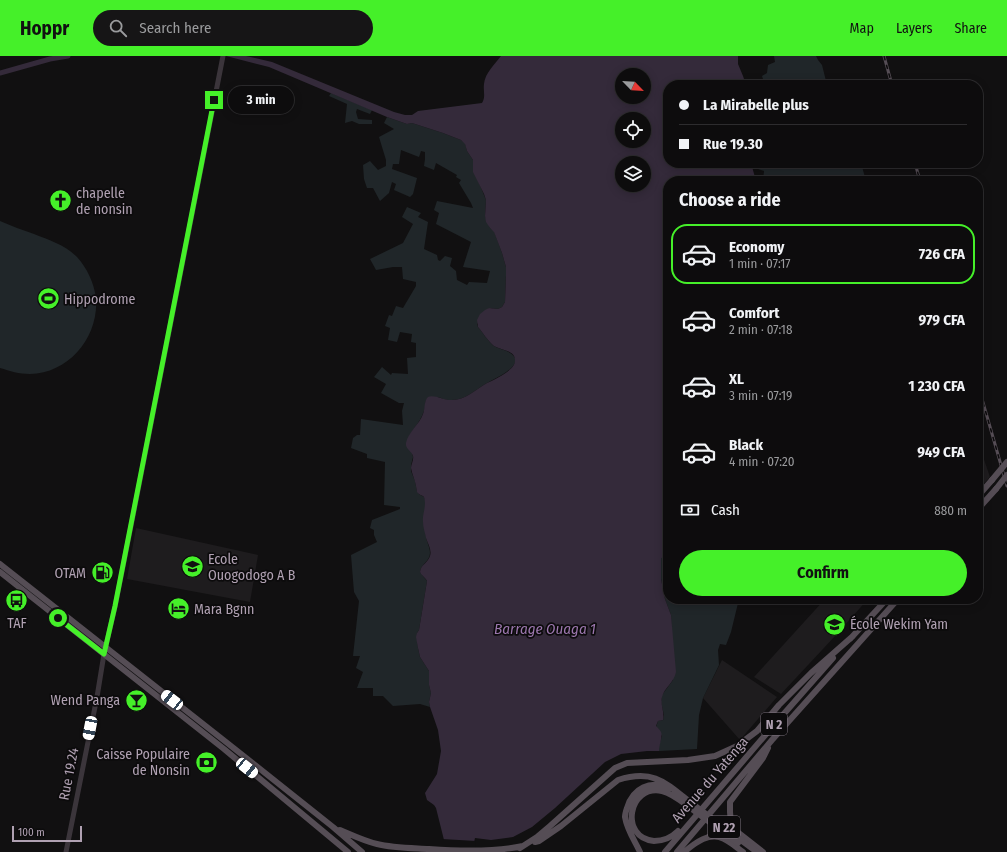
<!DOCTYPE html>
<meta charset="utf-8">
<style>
body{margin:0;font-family:"Fira Sans Condensed",sans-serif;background:#161516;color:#f1f3f6;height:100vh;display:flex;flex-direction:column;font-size:15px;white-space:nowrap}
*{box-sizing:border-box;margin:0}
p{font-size:13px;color:#9a9b9d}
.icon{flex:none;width:22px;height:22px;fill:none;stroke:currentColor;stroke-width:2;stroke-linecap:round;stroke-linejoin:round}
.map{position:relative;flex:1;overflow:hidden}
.sheet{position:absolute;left:663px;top:120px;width:320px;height:428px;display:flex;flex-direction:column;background:#0d0c0d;border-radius:16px;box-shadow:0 2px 10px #0003,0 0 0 1px #2d2c2e}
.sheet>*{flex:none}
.guide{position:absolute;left:663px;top:24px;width:320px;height:88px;border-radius:16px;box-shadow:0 2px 10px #0003,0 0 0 1px #2d2c2e;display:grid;align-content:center;height:88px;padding:0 16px;background:#0d0c0d}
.needle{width:26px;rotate:115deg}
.tools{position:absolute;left:615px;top:12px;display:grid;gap:8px}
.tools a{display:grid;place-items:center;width:36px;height:36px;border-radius:50%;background:#0d0c0d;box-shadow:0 2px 10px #0003,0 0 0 1px #2d2c2e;font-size:20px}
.scale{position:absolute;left:12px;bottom:10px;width:70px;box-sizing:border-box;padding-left:4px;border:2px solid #b0a1b2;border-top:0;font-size:11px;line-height:14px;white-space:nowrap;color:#b0a1b2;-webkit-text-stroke:3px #0c0b0c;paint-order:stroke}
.end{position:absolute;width:18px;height:18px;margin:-9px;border:5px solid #45f029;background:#111;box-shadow:0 0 0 2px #111}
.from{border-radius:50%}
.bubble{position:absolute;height:28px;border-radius:14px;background:#0d0c0d;box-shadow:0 2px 10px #0003,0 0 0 1px #2d2c2e;font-size:13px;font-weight:700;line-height:28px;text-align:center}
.car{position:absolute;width:12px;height:24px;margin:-12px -6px;border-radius:5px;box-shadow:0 0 3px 1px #0007;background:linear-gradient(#fff 24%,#345 0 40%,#fff 0 76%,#345 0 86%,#fff 0)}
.guide b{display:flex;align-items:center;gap:14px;height:38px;font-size:15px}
.guide b+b{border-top:1px solid #2d2c2e}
.guide i{width:10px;height:10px;background:#f1f3f6}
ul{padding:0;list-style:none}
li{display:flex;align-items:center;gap:12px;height:60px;margin:0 8px 6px;padding:0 8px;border:2px solid transparent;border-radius:16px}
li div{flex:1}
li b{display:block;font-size:15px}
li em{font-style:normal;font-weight:700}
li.on{border-color:#45f029}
li>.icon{width:36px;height:36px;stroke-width:1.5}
h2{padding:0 16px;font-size:18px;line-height:48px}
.pay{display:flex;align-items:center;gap:10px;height:44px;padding:0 16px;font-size:15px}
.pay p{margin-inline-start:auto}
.action{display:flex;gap:8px;margin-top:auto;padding:8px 16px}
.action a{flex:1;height:46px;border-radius:24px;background:#45f029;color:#111;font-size:16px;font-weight:700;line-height:46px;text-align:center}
header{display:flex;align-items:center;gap:24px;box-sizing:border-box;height:56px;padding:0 20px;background:#45f029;color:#111}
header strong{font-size:19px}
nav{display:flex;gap:22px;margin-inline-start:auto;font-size:14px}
.search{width:280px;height:36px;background:#161516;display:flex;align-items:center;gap:10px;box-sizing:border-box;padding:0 14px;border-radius:22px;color:#9a9b9d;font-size:15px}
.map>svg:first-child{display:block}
</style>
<header>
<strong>Hoppr</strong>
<div class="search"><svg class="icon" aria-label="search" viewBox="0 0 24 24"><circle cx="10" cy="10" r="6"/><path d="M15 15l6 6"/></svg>Search here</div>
<nav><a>Map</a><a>Layers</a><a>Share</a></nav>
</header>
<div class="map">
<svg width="1007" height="796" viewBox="0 0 1007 796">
<rect width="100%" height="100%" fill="#111011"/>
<path fill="#1e1c1e" d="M 978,386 L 990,421 L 978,434 Z
M 136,472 L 258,499 L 250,546 L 127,523 Z
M 825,543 L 868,543 L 836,579 L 781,638 L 754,621 Z
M 722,604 L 777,641 L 740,684 L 703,642 Z"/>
<path fill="#202629" d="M 774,0 L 816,0 L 818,4 L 822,9 L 827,29 L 768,29 L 768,26 L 764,26 L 762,20 L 767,17 L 768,9 L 775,6 Z
M 331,37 L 372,54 L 370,58 L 357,53 L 356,56 L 358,63 L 372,64 L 372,68 L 359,68 L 352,65 L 345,67 L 347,48 L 329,40 Z
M 387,61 L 407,68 L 412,67 L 443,77 L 461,84 L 465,87 L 467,95 L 473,104 L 473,112 L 486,144 L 485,160 L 490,172 L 494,175 L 502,197 L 506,211 L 506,220 L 505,246 L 502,251 L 498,253 L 489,252 L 477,268 L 478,271 C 483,277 488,285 494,290 C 500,294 511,294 515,302 C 519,312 494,323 487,327 C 476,333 466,344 452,344 C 447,345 442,342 437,341 C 434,341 429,343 426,344 C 425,360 417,368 409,380 L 412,397 L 413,401 L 411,409 L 411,415 L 415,425 L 417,435 L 419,438 L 424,441 L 426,446 C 424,457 425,470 426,481 C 427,487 430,491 430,497 C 430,505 421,508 420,516 L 427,525 L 419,574 L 417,577 L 418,592 L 420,601 L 429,615 L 429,629 L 431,637 L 429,646 L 430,651 L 420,648 L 393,650 L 383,640 L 373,640 L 373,632 L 357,632 L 363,616 L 356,612 L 360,600 L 353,600 L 359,545 L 354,536 L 351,499 L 377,486 L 374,479 L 374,474 L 370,472 L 372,464 L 400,453 L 400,451 L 384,449 L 385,406 L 367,402 L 367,398 L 351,392 L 353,382 L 357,379 L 360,379 L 361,363 L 403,369 L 402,355 L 404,347 L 399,347 L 381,337 L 386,328 L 374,321 L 382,311 L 391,319 L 392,317 L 408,318 L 407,302 L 416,301 L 416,287 L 411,286 L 412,278 L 400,276 L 397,286 L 388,284 L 390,272 L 385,270 L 389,259 L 392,260 L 396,250 L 403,252 L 416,230 L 416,226 L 403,223 L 402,211 L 393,211 L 376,214 L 370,203 L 403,187 L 413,168 L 402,161 L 407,151 L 421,157 L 418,161 L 428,166 L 424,193 L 437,199 L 438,204 L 440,205 L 445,200 L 452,202 L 450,210 L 456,215 L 457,224 L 467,229 L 469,226 L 487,227 L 490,215 L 463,211 L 471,186 L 436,168 L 439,157 L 434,154 L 437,145 L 473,152 L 471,147 L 459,127 L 461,124 L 456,121 L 457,119 L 436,107 L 434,114 L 424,110 L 425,103 L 425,96 L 421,95 L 419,101 L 401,94 L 399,108 L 393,108 L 392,113 L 417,122 L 413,138 L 410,141 L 394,134 L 396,128 L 392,126 L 389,137 L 380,145 L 373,132 L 367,132 L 364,123 L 363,109 L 370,105 L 378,114 L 386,110 L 386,104 L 379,81 L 394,73 L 384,67 Z
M 759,107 L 861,107 L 866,125 L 763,125 L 764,115 L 758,113 Z
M 0,165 C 11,170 23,174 34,178 C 49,184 65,189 77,201 C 87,212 94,227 96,242 C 99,281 69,317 30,318 C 19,318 10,315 0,312 Z
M 668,497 L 668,543 L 739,543 L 731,576 L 726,589 L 720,588 L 718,594 L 719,609 L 703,642 L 699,659 L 697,693 L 659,695 L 659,689 L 662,680 L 656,671 L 658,665 L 663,664 L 664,659 L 661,646 L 662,639 L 673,624 L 671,559 L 665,543 L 661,523 L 661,501 L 667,501 Z"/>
<path fill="#342a3a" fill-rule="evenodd" d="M 226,0 L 246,0 L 272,6 L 394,56 L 405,59 L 412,59 L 418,55 L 482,47 C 486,41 483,35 484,28 C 485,17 495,8 501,0 L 738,0 L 738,8 L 743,20 L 746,29 L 668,29 L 668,107 L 751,107 L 756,125 L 668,125 L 668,497 L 667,501 L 661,502 L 661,523 L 665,543 L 671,559 L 676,616 C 674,627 664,632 662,641 C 660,649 665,656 663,664 L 658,665 L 656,670 C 658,672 660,674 661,676 C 663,680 659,689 659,695 L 647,695 L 621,698 L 605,706 L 555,752 L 532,771 L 513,781 L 491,784 L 475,782 L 473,791 L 444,784 L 436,752 L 434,749 L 427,744 L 425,737 L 437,718 L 441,695 L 438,674 L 430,651 L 429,646 L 431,637 L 429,629 L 429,615 L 420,601 L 418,592 L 416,581 L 417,577 L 419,574 L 427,525 C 426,522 422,520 420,516 C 421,508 428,507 430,500 C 432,494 428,488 426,482 C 425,477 423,471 423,466 C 422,458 427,450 424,441 C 422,439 419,439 417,436 C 417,435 416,431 416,430 C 415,424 412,418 411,412 C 411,408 414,404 413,400 C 412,395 405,393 406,387 C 408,376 419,369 423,358 C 425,353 424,344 428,341 C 434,338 446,345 452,344 C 466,344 476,333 487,327 C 495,323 515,314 515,305 C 516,294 500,294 494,290 C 488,285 483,277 478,271 L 477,264 L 480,258 L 485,254 L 489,252 L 498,253 L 502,251 L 505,246 L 506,220 L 506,211 L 502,197 L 494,176 L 490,172 L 486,166 L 485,160 L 486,144 L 484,138 L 473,116 L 473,104 L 467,95 L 465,88 L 461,84 L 443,77 L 412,67 L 407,68 L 387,61 L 269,11 ZM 622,19 L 644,19 L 644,41 L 622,41 ZM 622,63 L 644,63 L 644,85 L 622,85 ZM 622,107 L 644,107 L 644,129 L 622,129 Z"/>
<path fill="#111011" d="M 442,783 L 476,785 L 475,796 L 442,796 Z"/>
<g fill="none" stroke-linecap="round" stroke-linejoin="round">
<path stroke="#342a3a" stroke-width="5" d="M 0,17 L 50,3 L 68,0"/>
<path stroke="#3b353b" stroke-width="5" d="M 66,796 L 97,641 L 104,598 L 115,551 L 132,465 L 223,0"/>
<path stroke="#554d55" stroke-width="6" d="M 978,440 L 992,424
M 978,453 L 996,433
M 0,508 L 226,686 L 333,771 L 362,796
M 0,516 L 224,693 L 348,796
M 850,583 L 887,543
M 340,774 C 352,779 364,785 377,788 C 393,792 412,792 429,793 C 457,795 496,796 523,790
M 678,775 C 671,782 663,785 654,785 C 619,782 628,728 662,735 C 671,737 680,744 688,750
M 535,786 L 539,785 L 561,770 L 618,724 C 653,713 665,726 691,747
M 520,792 L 537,781 L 550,770 L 615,712 L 627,707 L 688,704 L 715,700 L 737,690 L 757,675 L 779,649 L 811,617 L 853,580
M 640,796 C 635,785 627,774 625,761 C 625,758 626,755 627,752 C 633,732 650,724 669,732
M 665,796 L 767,677 L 833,602
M 677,796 L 772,684 L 898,543
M 684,796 C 695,787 710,775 724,783 C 731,786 737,792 743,796
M 763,796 L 735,774 L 731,767 L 730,756 L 730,746 L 763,702 L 768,692"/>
<defs>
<path id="rail" d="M 884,0 L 892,29
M 915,107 L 920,125
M 978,329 L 1007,430"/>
</defs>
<use href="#rail" stroke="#554d55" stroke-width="3"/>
<use href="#rail" stroke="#0c0b0c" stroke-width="1.5" stroke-dasharray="4.5" stroke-linecap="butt"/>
<path stroke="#554d55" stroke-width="6" d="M 992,424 L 1007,406
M 996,433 L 1007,419
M 691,747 L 757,796
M 688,750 L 738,787"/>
</g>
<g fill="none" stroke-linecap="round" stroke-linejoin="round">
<path stroke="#45f029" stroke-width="5" d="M 58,562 L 104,598 L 115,550 L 214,44"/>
</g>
<defs>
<symbol id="church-disc" viewBox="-11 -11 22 22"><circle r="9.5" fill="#45f029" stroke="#0c0b0c"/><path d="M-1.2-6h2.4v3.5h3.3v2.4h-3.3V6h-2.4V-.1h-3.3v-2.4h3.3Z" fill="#111"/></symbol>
<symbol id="stadium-disc" viewBox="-11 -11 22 22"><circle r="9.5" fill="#45f029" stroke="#0c0b0c"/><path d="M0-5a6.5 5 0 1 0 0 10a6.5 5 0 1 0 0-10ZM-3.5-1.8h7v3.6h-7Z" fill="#111"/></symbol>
<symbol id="school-disc" viewBox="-11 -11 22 22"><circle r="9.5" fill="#45f029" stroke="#0c0b0c"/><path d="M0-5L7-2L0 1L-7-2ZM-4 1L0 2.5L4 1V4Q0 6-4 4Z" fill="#111"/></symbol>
<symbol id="fuel-disc" viewBox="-11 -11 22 22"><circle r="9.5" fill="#45f029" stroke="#0c0b0c"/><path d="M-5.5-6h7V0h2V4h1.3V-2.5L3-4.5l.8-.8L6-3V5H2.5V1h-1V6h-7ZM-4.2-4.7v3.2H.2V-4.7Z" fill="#111"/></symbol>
<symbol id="bus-disc" viewBox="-11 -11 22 22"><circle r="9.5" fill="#45f029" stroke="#0c0b0c"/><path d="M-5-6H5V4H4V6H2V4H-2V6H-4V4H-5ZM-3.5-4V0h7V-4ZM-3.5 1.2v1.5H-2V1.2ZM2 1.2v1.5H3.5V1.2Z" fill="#111"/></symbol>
<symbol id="hotel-disc" viewBox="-11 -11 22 22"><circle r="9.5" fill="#45f029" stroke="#0c0b0c"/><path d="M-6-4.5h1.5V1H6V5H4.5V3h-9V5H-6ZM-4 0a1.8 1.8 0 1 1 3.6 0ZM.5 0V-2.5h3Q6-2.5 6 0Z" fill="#111"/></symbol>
<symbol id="bar-disc" viewBox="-11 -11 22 22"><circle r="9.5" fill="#45f029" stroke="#0c0b0c"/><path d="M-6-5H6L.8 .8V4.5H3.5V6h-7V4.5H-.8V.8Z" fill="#111"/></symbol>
<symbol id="bank-disc" viewBox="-11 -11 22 22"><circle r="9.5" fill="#45f029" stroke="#0c0b0c"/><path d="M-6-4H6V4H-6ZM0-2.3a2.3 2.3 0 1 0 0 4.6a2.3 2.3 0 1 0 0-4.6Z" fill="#111"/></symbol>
</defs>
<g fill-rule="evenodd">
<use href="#church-disc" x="48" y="132" width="25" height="25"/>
<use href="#stadium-disc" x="36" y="230" width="25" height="25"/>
<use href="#school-disc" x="180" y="498" width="25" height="25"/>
<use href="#fuel-disc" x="90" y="504" width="25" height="25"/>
<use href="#bus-disc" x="4" y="532" width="25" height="25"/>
<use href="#hotel-disc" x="166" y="540" width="25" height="25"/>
<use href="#school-disc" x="822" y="556" width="25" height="25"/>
<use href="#bar-disc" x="124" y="632" width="25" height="25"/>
<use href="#bank-disc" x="194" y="694" width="25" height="25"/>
</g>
<g text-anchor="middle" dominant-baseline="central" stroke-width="3.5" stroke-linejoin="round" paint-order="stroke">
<g fill="#0c0b0c" stroke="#7f7480" stroke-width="1">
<rect x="761" y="657" width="26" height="22" rx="3"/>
<rect x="708" y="760" width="32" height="22" rx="3"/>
</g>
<g font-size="13" font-weight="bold" fill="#b0a1b2">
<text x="774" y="668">N 2</text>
<text x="724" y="771">N 22</text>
</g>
<g font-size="14" fill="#b0a1b2" stroke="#0c0b0c" text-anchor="start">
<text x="76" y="137">chapelle<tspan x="76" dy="16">de nonsin</tspan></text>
<text x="64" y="243">Hippodrome</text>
<text x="208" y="503">Ecole<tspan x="208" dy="16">Ouogodogo A B</tspan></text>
<text x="86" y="517" text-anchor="end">OTAM</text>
<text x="194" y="553">Mara Bgnn</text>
<text x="17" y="567" text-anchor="middle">TAF</text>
<text x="850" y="568">École Wekim Yam</text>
<text x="120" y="644" text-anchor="end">Wend Panga</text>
<text x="190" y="698" text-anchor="end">Caisse Populaire<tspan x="190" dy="16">de Nonsin</tspan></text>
</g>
<g font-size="14" fill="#b0a1b2" stroke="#0c0b0c">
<text transform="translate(69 718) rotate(-79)">Rue 19.24</text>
<text transform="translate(710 724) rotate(-49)">Avenue du Yatenga</text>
</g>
<g font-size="15" font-style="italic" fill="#9c77ae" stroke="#0c0b0c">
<text x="545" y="573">Barrage Ouaga 1</text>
</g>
</g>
</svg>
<div class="tools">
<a><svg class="needle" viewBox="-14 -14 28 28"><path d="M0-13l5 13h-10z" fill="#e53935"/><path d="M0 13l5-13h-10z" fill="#9a9b9d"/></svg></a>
<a><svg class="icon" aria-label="locate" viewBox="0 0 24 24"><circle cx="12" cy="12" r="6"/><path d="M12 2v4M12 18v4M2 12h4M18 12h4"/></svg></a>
<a><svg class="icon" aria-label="layers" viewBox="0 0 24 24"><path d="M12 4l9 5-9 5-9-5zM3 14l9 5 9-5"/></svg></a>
</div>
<div class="scale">100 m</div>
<i class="end from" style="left:58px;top:562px"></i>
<i class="end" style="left:214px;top:44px"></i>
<div class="bubble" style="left:228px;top:30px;width:66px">3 min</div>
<i class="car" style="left:172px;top:644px;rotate:308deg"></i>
<i class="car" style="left:90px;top:672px;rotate:191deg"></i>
<i class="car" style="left:247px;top:712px;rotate:129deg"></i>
<div class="guide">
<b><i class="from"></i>La Mirabelle plus</b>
<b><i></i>Rue 19.30</b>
</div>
<section class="sheet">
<h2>Choose a ride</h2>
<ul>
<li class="on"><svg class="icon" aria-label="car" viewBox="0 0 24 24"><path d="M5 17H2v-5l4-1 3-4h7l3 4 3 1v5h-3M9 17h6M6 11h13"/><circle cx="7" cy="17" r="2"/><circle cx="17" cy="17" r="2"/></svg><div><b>Economy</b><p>1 min · 07:17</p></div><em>726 CFA</em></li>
<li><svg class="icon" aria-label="car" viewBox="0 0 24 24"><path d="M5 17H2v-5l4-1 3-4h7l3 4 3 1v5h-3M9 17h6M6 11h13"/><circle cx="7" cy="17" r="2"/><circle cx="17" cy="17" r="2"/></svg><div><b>Comfort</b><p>2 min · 07:18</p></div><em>979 CFA</em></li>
<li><svg class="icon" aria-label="car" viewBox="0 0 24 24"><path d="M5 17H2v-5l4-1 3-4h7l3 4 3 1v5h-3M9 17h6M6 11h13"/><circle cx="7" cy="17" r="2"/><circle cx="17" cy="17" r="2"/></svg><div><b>XL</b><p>3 min · 07:19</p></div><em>1 230 CFA</em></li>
<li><svg class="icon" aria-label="car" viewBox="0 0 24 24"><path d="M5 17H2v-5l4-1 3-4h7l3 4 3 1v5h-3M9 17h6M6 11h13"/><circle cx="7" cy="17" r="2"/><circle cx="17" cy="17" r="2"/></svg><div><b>Black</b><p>4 min · 07:20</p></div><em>949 CFA</em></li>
</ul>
<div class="pay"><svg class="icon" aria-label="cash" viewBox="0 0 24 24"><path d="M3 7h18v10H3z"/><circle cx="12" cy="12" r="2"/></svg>Cash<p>880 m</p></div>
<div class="action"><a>Confirm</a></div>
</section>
</div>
